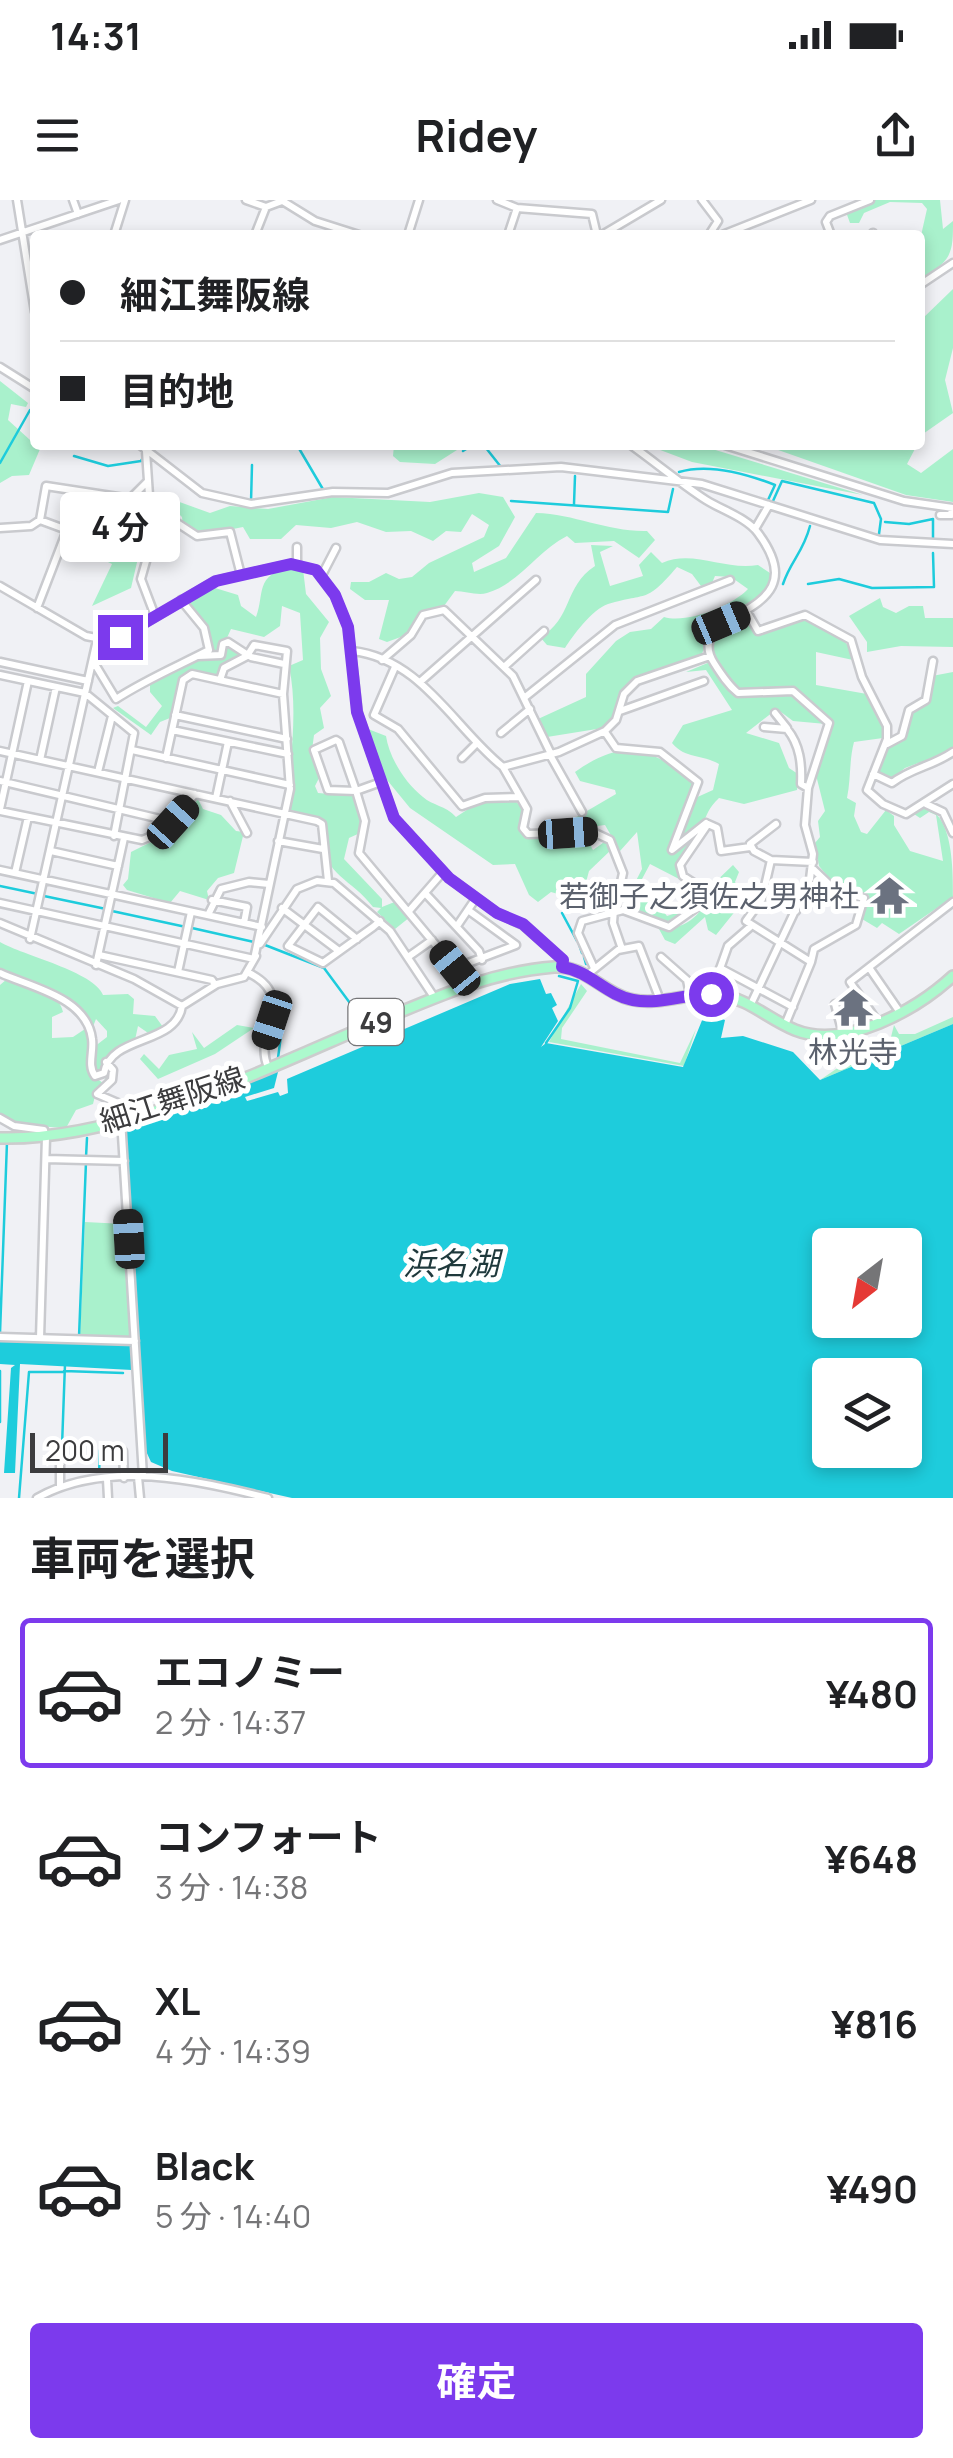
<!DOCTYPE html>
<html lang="ja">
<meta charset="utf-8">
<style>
body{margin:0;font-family:Manrope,"Noto Sans JP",sans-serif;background:#f2f2f2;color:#202124;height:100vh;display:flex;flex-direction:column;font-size:38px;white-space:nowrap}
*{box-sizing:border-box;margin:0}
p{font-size:32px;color:#757577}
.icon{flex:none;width:55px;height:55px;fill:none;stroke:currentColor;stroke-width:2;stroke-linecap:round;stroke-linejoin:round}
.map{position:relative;height:1298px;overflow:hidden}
.sheet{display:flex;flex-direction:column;background:#fff;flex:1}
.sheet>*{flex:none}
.banner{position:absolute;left:30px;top:30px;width:895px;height:220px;border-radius:10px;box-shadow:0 5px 15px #0003;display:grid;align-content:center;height:220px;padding:0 30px;background:#fff}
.needle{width:65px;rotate:211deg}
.buttons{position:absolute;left:812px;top:1028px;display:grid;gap:20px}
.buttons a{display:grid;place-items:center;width:110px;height:110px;border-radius:10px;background:#fff;box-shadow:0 5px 15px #0003;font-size:50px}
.scale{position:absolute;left:30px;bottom:25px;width:138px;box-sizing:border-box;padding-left:10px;border:5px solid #3c3c3e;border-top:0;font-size:28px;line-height:35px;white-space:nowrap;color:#3c3c3e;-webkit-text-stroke:8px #fff;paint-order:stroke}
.end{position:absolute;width:45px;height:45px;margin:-22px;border:12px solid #7c3aed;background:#fff;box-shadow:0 0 0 5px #fff}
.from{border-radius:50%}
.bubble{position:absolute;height:70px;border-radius:10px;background:#fff;box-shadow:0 5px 15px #0003;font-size:32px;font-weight:700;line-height:70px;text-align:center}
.car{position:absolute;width:30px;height:60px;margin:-30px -15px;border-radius:12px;box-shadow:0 0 8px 2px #0007;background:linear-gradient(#222 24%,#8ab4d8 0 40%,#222 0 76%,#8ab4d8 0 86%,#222 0)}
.banner b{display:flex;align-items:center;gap:35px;height:95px;font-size:38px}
.banner b+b{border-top:2px solid #e0e0e0}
.banner i{width:25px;height:25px;background:#202124}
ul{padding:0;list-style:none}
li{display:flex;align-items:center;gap:30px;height:150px;margin:0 20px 15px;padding:0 10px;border:5px solid transparent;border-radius:10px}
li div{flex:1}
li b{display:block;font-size:38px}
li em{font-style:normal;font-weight:700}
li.current{border-color:#7c3aed}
li>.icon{width:90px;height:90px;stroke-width:1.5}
h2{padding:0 30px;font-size:45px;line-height:120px}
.primary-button{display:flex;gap:20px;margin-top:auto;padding:20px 30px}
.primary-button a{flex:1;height:115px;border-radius:10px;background:#7c3aed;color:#fff;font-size:40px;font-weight:700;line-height:115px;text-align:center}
.status{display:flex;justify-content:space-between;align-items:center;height:70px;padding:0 50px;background:#fff;direction:ltr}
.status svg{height:28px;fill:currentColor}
header{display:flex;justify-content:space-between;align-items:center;height:130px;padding:0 30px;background:#fff;font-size:45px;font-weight:700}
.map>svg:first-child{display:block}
</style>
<div class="status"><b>14:31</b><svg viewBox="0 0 49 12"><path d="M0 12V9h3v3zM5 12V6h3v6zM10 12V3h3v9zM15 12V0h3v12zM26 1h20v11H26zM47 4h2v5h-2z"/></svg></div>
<header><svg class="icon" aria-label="menu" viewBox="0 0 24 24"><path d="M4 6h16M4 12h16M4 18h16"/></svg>Ridey<svg class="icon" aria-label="share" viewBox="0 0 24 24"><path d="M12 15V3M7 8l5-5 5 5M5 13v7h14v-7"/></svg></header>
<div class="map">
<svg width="953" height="1298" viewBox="0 0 953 1298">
<rect width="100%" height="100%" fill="#f0f1f5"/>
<path fill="#a9f1cc" d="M 873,0 L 940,0 L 943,29 L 953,21 C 953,48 953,60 928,74 L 927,80 L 920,80 L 920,40 L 927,9 L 922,3 L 890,2 L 864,13 L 859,23 L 850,23 L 846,12 Z
M 953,89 L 953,148 L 945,180 L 953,213 L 920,236 L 920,121 Z
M 0,181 L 28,203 L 26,207 L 11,204 L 8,220 L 40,249 L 29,275 L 12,276 L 0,283 Z
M 394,245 L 456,245 L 457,250 L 435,264 L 400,262 L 393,256 Z
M 647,245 L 699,245 L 863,295 L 692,262 Z
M 764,245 L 917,245 L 907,264 L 921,273 L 953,249 L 953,302 L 906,295 Z
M 479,293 L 503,297 L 515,317 L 499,346 L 472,363 L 474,372 L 506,358 L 536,313 C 575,314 608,332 647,331 L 655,340 L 639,358 L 614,341 L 575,343 L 567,336 C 537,351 520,383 487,393 C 478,396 465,391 455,391 L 444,406 L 426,411 L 409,434 L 387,442 L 379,439 L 389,400 L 365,400 L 350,389 L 351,382 L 369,382 L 386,373 L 399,379 L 412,377 L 429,363 L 484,337 L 489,325 L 472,314 L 461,332 L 446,331 L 433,341 L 411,331 L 386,332 L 357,322 L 331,328 L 296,325 L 281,339 L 250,339 L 243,327 L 203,335 L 183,327 L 182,317 L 169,304 L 174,300 L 210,313 L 230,306 L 268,309 L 333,297 L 430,302 Z
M 130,312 L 148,316 L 150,343 L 138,358 L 131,388 L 92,406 L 112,364 L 88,352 L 87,342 Z
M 591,345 L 613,346 L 600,352 L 610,386 L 643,376 L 639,365 L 651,352 L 662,363 C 693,349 725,371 758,365 L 770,373 C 771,404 736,412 714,424 L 701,456 L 635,478 L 621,493 L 613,518 L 603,528 L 547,537 L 538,519 L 586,497 L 586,474 L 616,441 L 630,432 L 651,429 L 664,417 C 687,424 732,406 748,389 L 731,377 L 715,376 L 712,383 L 701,386 L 692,374 L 677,367 C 645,404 649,392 608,404 C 592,409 572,437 565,448 L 547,445 L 540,437 C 573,419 563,387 595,366 Z
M 291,367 L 303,369 L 306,394 L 329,422 L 320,438 L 321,469 L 331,496 L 320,508 L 324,528 L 314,535 L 312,550 L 320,576 L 315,586 L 318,593 L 355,596 L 363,621 L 360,633 L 349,638 L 344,659 L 382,699 L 382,707 L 397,701 L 410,717 L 395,729 L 377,712 L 381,708 L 373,707 C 349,675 315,675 325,621 L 288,609 C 289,561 299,514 289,466 L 303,460 L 300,413 L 282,406 L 280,426 L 264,437 L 231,429 L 226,440 L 241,456 L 216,475 L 186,474 L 178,485 L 170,518 L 160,522 L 151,535 L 113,508 L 118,506 L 146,527 L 162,506 L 150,492 L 150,483 L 211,449 L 205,427 L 187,400 L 215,388 L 238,395 L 241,406 L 256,417 C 265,394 254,375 291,367 Z
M 880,398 L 883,407 L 896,413 L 909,406 L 923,406 L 925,418 L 953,418 L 953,447 L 901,446 L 867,452 L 867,442 L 849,416 Z
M 742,417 L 757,432 L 811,419 C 828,436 850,434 853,460 L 816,452 L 816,485 L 867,494 L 885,527 L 883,538 L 854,542 C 849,561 851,579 847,598 L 856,603 L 854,616 L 861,632 L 867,634 L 886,610 L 894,616 L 894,625 L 910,651 L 943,661 L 936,615 L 929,612 L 920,618 L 914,614 L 922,607 C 953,611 953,667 953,697 L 899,734 L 882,723 L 877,728 L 862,719 L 869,695 L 840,691 L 819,666 L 815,643 L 820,637 L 818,621 L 825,611 L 814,567 L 831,533 L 829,517 L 794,489 L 739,490 L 718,465 L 709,443 L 722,425 Z
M 710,462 L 737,495 L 792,493 L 826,524 L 793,521 L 777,509 L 746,533 L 779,543 L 789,568 L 798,574 L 797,590 L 744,604 L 719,598 C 708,609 707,614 702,627 C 693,647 672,655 681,680 L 650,664 L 634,694 L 659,706 L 667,716 L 685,710 L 696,692 L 688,682 L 700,690 L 694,705 L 665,723 L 624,704 L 642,669 L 637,632 L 620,651 L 605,625 L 551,632 L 616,594 L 615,590 L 580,581 L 575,572 C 624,537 651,548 694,582 L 693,599 L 713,590 L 719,564 C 702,554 685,559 672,543 L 683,525 L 732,510 L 706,470 L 686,472 Z
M 953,472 L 953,550 L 905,568 L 890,580 L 879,573 L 889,545 L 903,537 L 910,511 L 924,503 L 932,476 Z
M 368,529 L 386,536 C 389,557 405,583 423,597 C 433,606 445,605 456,617 L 482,600 L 514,600 L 525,610 L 527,636 L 584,634 L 593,650 L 607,640 L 612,649 L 589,671 L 580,705 L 569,705 L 565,696 L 551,692 L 538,702 L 529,695 L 515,664 L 493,665 L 410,608 L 383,575 Z
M 198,599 L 203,609 L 221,615 L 236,631 L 244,632 L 234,673 L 218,678 L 207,691 L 209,700 L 180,691 L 170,703 L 127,690 L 123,685 L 128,679 L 131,652 L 167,634 Z
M 733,665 L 739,672 L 735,682 L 745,699 L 716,735 L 708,730 L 705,717 L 675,744 L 665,740 L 659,729 C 683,731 708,713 708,689 Z
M 0,742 C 22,755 95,772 103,795 L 128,794 L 134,799 L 133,814 L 155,816 L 163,827 L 151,835 L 138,826 L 135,840 L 110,854 L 100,874 L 93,871 L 94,847 L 107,837 L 107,831 L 96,819 L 92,829 L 81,809 L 0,771 Z
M 7,779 C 27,786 59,791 63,812 L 52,817 L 52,838 L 73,837 L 85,829 L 90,837 L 89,873 L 103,883 L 110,869 L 111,877 L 96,892 L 93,904 L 76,910 L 66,928 L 19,925 L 0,915 L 0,785 Z
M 581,784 L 587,791 L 562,828 L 561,839 L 680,863 L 696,829 L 684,866 L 549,842 Z
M 953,817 L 953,824 L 820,880 L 858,854 L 890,841 L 894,825 L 899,834 L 915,834 Z
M 237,825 L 254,828 L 215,854 L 158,879 L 140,859 L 144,854 L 159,869 L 169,855 L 197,849 L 192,832 L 204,848 Z
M 85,1022 L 124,1024 L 131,1139 L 80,1138 Z"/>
<path fill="#1eccdc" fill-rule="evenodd" d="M 540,779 L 546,794 L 551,793 L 557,805 L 552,808 L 558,821 L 541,847 L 546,843 L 683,867 L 705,813 L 725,820 L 721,838 L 743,836 L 793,852 L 820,880 L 953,824 L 953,1298 L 292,1298 L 172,1271 L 151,1262 L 145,1249 L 126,929 L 279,868 L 274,888 L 245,897 L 247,901 L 278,892 L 280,896 L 288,893 L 287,879 L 510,784 ZM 830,1045 L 905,1045 L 905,1120 L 830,1120 ZM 830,1175 L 905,1175 L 905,1250 L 830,1250 Z
M 0,1139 L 131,1143 L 132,1170 L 20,1164 L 15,1273 L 4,1273 L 11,1168 L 15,1165 L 0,1164 Z"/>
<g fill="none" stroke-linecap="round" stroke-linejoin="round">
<path stroke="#1eccdc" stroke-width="2.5" d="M 32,207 L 35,200
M 297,245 L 324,291
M 463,251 L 471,246 L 486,248 L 501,267
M 74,256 L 108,266 L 141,261 L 144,256
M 0,263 L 30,210
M 166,269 L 195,292
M 679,272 C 709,263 747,274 775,285 L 768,300
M 355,295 L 387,296
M 207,297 L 243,305
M 511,301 L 668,312 L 673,289
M 773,301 L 782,281 L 874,303 L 881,319 L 879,334
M 251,302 L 252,265
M 574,304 L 575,276
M 251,307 L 317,298
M 885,322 L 909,324 L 933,319 L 933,339
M 880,343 L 907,345
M 783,384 C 791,360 803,353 810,326
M 808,384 L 839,379 L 872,388 L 934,387 L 933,353
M 0,686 L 38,694
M 44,696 L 106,709
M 112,711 L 186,727
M 562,713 L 577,741
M 192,728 L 254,742
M 579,744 L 582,753
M 265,745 L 324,768 L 364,822
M 584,757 L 586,764
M 259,775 L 271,788
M 275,795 L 284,813 L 278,858
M 706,813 L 711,800
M 546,843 L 570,808 L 578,781 L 559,776
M 86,957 L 87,938
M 0,1133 L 7,942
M 79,1137 L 86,962
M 0,1171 L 0,1222
M 64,1171 L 123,1173
M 62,1246 L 65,1164
M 99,1273 L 100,1250
M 19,1298 L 29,1172 L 64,1172"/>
<defs>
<path id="minor" d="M 17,0 L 35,112
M 73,0 L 78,14
M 246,0 L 266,7 L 282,1
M 281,0 L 315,21 L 359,35
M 497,0 L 517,8 L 592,14 L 597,35
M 702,0 L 718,21 L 709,35
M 873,33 L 874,35
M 114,35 L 125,0
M 255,35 L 266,7
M 408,35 L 419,0
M 508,35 L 517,8
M 602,35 L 661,0
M 722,35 L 811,0
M 831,35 L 826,22 L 830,16 L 870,0
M 0,40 L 119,0
M 920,85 L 953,63
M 0,167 L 35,189
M 140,245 L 202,293 L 251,304 L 333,292 L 388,293 L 452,273 L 561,267 L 702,284 L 880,340 L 953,344
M 631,245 C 656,263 680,283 706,300 C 722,310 747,318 758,333 C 823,420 679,407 714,463 C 721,474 728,485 738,493 L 793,491 L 829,523 L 808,588 L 805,625 L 813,654 L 810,679 L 751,804
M 725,245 L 904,301 L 953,308
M 146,251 L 152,340 L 141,379 L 155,416
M 130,310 L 168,317 L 197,336 L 230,332 L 241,375
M 940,315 L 951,315 L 952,308
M 40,320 L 46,286 L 131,299
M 0,328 L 31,326 L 40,320 L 67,330 L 37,408
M 755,329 L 769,305
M 67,330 L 129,311 L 133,296 L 147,282
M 297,347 L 297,364
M 322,375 L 336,348
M 0,386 L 86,436 L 106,440 L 125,435 L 215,381 L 291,364 L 316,370 L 335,395 L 348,427 L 358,514 L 394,618 L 449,678 L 497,713 L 523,725 L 563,760 L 563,767
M 747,412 L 758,431 L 805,415 L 851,440 L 862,477 L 887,526 L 887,539 L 867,590 L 883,604 L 906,614 L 953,584
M 352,451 C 421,458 455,529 503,567 L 559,552 L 605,531 L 616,520 L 624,494 L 637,481 L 710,456
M 198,456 L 221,455 L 223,444 L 228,442 L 251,457 L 284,464
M 382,460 L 411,435 L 423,415 L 444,410 L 513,476 L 551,554
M 93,461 L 116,499 C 147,479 176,467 209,450 L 204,428 L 181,400
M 0,462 L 88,481
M 395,467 L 374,515 L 398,529 L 462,606 L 485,598 L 519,597
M 504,467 L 544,431
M 0,475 L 85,493 L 134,533 L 114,636
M 420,482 L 536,380
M 524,498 L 615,425 L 730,380
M 620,511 L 704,481
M 775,513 L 787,528
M 175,515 L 287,539
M 764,527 L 787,529 C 800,545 802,564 801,584 L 808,588
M 172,530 L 288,554
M 605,532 L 616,548 L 660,552 L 698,582 L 672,650 L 706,623
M 501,533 L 530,509
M 336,540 L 339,542 L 356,591 L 328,590 L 314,550 Z
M 887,544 L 902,536 L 909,510 L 926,500 L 933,461
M 132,550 L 290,585
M 0,551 L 317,621 L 322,624 L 328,681
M 550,555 L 582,612
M 166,558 L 183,480 L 192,474 L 283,494
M 462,558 L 477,543
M 40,560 L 56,487
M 503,567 L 527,609 L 523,628 L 528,634 L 593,632 L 610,640 L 623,673 L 615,709
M 98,572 L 112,516
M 873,574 L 892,583 C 911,568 933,566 953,552
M 0,581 L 173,622
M 381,582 L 356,591 L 365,621 L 359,653 L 455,768 L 516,745 L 468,710
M 216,598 L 228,542
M 230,601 L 247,633
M 926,604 L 943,612 L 953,633
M 0,609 L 28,481
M 0,611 L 142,640 L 164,631 L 195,594
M 708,624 L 717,628 L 721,651 L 750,647
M 278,641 L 323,649
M 51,651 L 118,666
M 771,660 L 754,651 L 750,644 L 776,624
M 0,670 L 262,727
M 15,673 L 28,617
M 425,693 L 479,751 L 482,760
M 212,700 L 247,707 L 244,723
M 774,700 L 796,711
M 0,703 L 254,759 L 290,589 L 283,494 L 287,451 L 254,445 L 247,456 L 224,468 L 220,480
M 282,708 L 339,751
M 614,709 L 613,723 L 622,749
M 409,711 L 443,672
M 208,715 L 221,689 L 249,682 L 269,684
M 0,723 L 134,779 L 182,806 L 217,784 L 244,777 L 256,756
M 457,726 L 476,698
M 30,739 L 97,440
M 357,739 L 318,707 L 288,746 L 323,763 L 373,727 L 380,721
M 260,744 L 297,689 L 317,681 L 334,683 L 390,731 L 434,797
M 99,755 L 212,780 L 215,785
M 408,757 L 432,740
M 661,757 L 687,780 L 690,795
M 811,762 L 814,749 L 856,725 L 864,698 L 835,690 L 812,668
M 96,765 L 124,638
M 594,768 L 578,733 L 582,721 L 623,710 L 669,727 L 697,707 L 703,689 L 683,676 L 680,665 L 708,624
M 720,768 L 793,807
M 870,769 L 899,811
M 178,772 L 191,712
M 0,773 C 30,787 87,797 92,839 C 94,852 87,865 95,876 L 104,873 C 111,834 176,846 182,806
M 249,773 C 299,798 252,832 268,867
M 587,775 L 618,750 L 639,746 L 660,800
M 711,794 L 728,746 L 750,727
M 835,804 L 843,834
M 877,821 L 850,782 L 953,702
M 785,825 L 811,762 L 746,721 L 762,699 L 771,660 L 813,662
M 106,862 L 113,870 L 112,880 L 97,894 L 118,903 L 124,917
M 0,918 L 14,926 L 44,930 L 45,936
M 121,919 L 143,1276
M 46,959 L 124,961
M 0,1137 L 135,1141
M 40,1138 L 46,937
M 60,1249 L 60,1287
M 123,1251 L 124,1278
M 138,1277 L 140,1298
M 107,1279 L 108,1298
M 37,1298 C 106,1259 196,1280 268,1298"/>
<path id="major" d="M 0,938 C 123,941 269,867 381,820 C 439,796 491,772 554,767 C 585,765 602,792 629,799 C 659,807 689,791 720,795 C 749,799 768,819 795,830 C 845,850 916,810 953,776"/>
</defs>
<use href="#minor" stroke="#c9cace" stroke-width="11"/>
<use href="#major" stroke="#cccccd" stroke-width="14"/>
<use href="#minor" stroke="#fff" stroke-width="6"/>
<use href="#major" stroke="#acf9cd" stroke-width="9"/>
</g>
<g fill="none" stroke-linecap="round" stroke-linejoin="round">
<path stroke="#7c3aed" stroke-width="12" d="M 120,437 L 216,381 L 291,364 L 316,370 L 335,395 L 348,427 L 357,512 L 394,618 L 449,678 L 497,713 L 523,724 L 563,760 L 562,767 C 590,771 606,795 633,800 C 659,805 685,794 711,794"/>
</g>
<defs>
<symbol id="temple-bare" viewBox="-9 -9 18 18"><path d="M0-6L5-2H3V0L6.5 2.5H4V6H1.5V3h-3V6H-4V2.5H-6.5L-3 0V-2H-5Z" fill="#6b7280" stroke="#fff" stroke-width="2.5" paint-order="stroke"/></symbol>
</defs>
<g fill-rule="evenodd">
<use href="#temple-bare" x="862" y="668" width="55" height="55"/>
<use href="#temple-bare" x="826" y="780" width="55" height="55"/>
</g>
<g text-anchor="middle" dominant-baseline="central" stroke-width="10" stroke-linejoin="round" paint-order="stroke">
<rect fill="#fff" stroke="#767678" stroke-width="2.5" x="348.5" y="799" width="55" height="46" rx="8"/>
<g font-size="28" font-weight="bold" fill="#3c3c3e">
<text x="376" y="822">49</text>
</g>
<g font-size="30" fill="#5b616d" stroke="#fff" text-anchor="end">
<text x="859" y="695">若御子之須佐之男神社</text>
<text x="853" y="851" text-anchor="middle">林光寺</text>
</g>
<g font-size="30" fill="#3c3c3e" stroke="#fff">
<text transform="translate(172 899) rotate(-18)">細江舞阪線</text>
</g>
<g font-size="32" font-style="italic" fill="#1f393c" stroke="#fff">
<text x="451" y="1063">浜名湖</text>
</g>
</g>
</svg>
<div class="buttons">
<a><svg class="needle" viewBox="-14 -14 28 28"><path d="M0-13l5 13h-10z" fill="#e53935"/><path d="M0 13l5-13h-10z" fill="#757577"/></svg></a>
<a><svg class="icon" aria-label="layers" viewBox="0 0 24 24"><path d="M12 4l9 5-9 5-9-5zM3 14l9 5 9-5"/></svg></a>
</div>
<div class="scale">200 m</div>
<i class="end from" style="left:711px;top:794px"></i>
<i class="end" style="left:120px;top:437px"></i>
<div class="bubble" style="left:60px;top:292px;width:120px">4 分</div>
<i class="car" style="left:721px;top:423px;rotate:67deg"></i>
<i class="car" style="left:173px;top:622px;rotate:42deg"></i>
<i class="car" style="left:568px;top:633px;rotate:86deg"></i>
<i class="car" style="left:455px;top:768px;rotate:321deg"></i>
<i class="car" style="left:272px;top:820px;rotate:198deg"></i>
<i class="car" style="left:129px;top:1039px;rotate:357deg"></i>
<div class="banner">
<b><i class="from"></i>細江舞阪線</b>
<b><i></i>目的地</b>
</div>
</div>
<section class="sheet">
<h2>車両を選択</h2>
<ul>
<li class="current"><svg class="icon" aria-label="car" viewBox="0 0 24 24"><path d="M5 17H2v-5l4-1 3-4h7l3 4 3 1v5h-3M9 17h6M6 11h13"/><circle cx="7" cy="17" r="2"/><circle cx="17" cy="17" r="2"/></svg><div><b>エコノミー</b><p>2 分 · 14:37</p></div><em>¥480</em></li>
<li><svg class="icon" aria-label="car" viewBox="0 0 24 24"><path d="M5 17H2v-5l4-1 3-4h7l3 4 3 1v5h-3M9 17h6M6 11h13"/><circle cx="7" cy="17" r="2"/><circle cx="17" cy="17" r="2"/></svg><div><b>コンフォート</b><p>3 分 · 14:38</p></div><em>¥648</em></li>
<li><svg class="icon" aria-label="car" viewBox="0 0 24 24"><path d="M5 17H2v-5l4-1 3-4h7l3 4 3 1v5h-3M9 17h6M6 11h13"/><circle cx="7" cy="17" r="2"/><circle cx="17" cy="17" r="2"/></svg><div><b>XL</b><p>4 分 · 14:39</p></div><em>¥816</em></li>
<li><svg class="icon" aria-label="car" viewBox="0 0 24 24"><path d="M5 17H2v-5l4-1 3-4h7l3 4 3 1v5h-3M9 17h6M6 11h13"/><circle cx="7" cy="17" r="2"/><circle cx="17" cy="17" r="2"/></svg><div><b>Black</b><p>5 分 · 14:40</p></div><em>¥490</em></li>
</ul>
<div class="primary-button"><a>確定</a></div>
</section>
